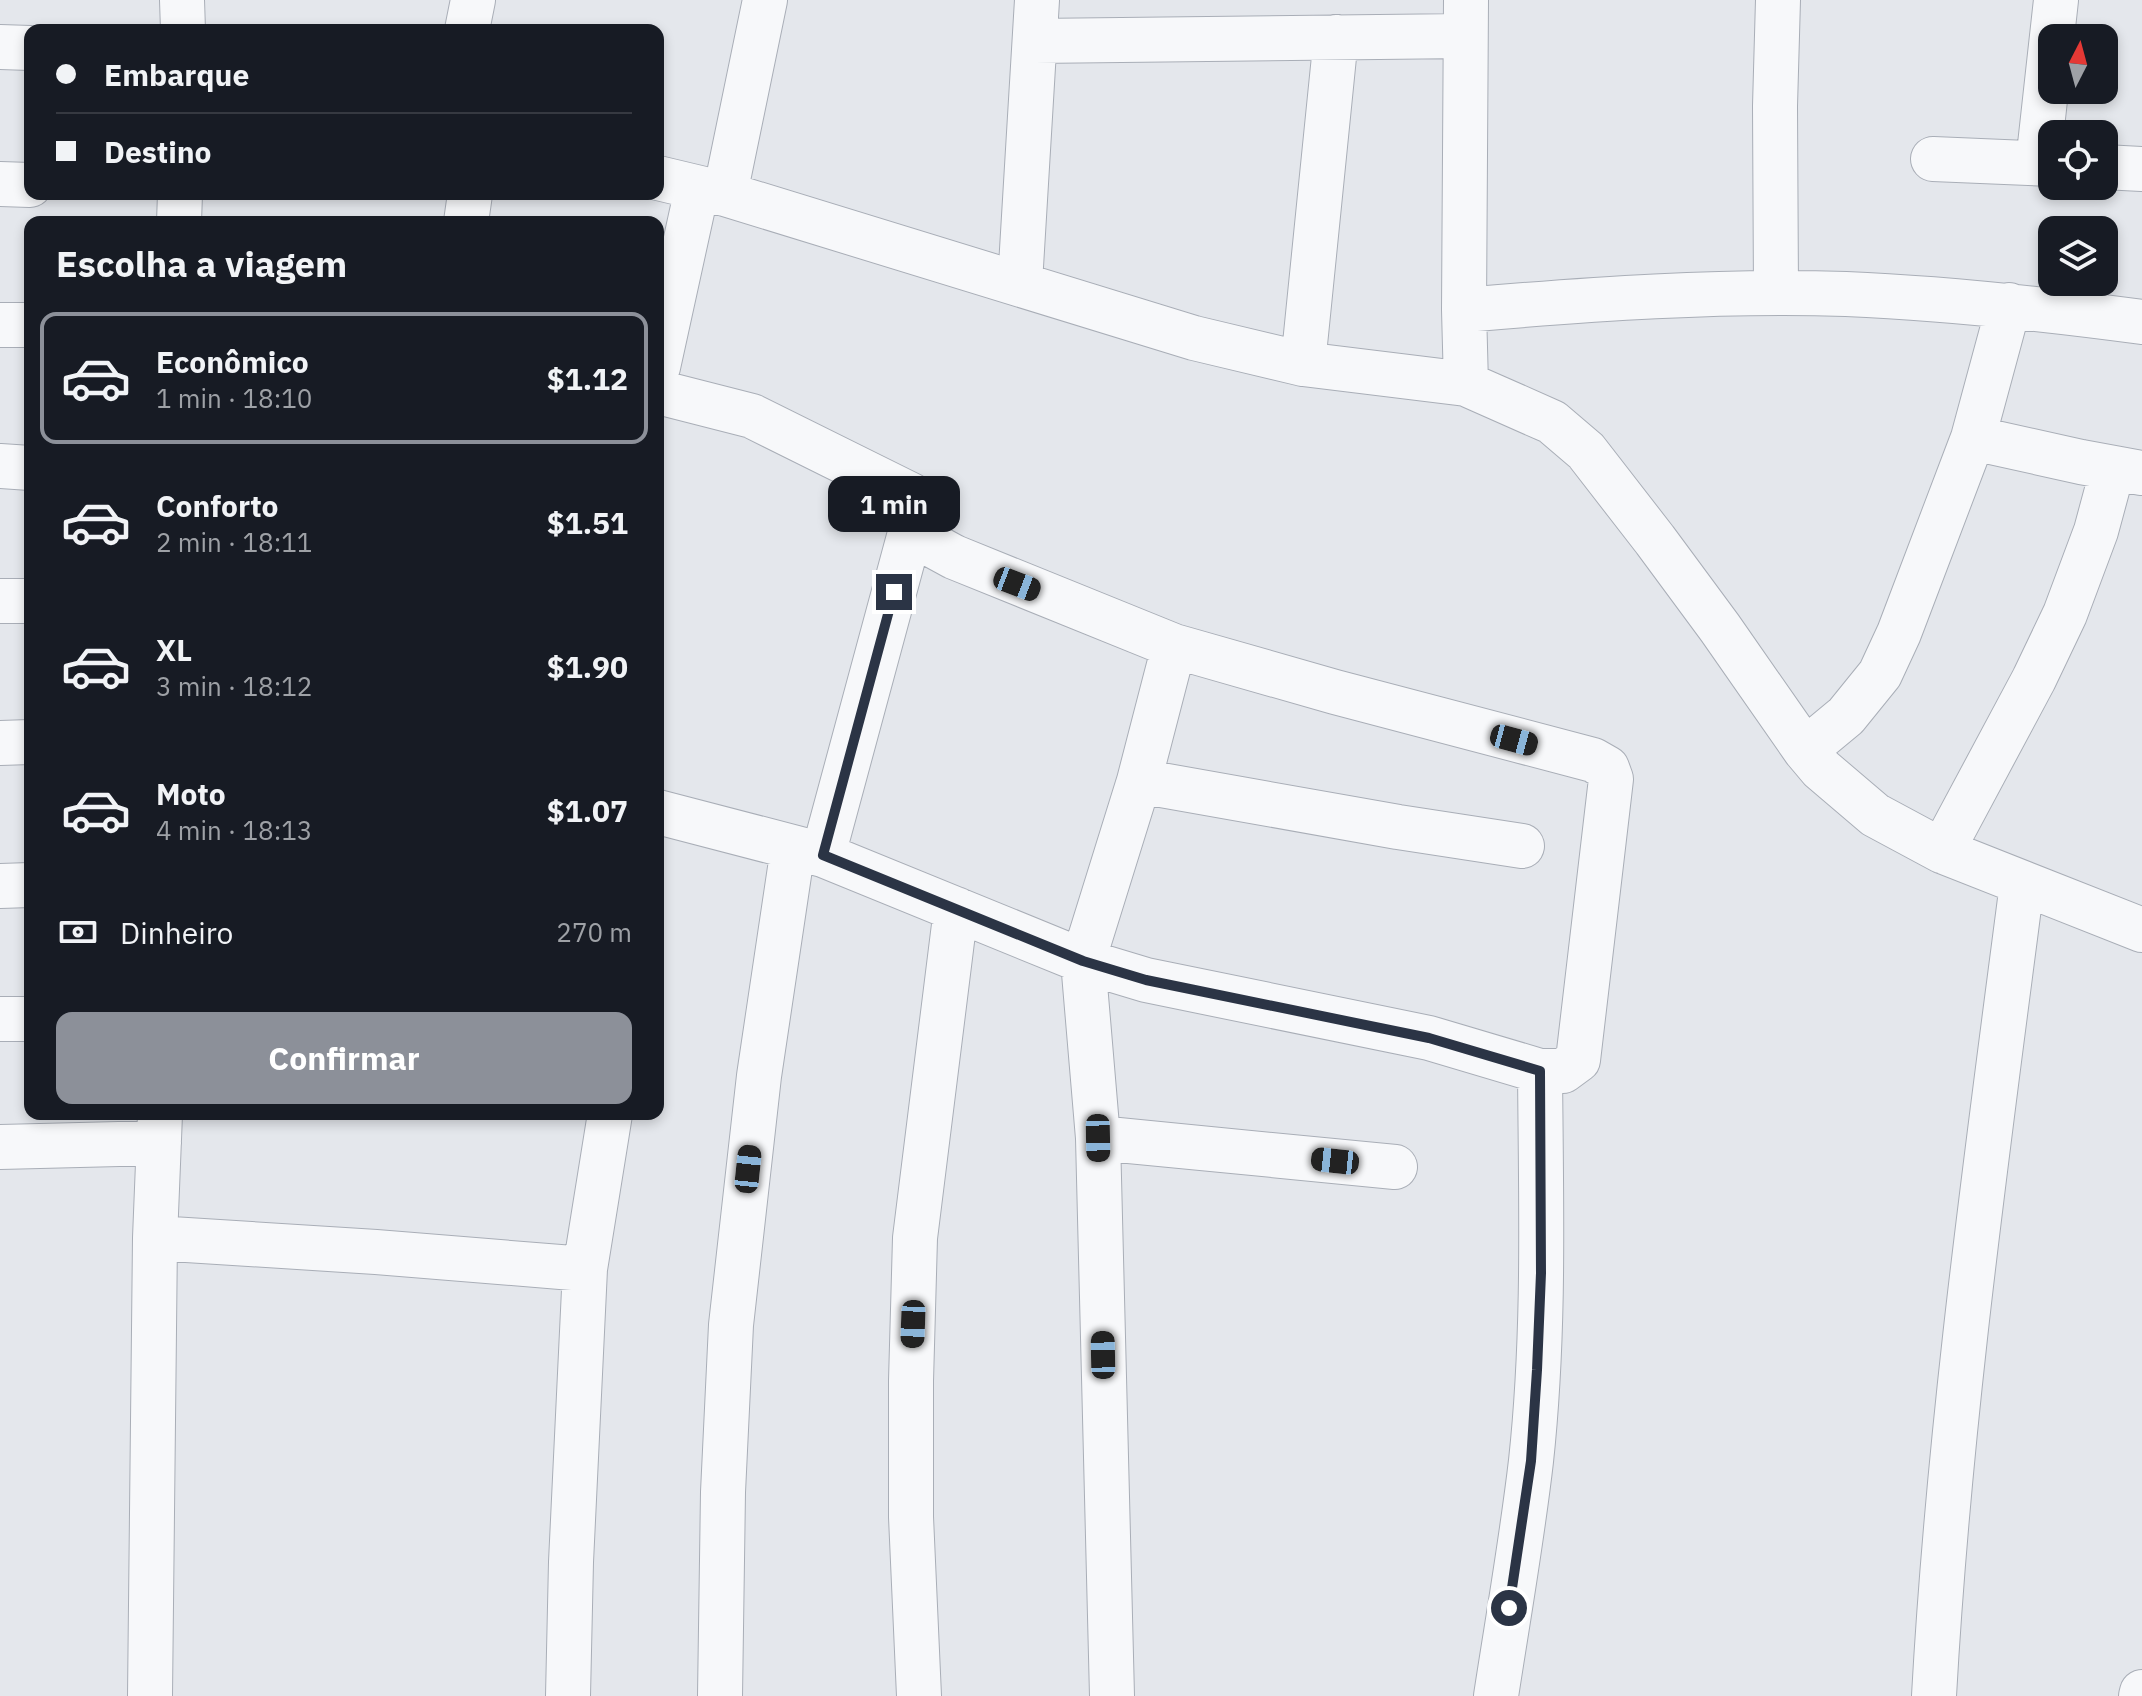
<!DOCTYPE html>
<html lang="pt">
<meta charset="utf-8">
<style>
body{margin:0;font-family:"IBM Plex Sans",sans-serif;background:#20242c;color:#f1f3f6;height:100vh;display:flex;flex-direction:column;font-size:30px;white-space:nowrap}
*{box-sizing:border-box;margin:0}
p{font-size:26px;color:#9ea1a6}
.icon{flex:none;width:44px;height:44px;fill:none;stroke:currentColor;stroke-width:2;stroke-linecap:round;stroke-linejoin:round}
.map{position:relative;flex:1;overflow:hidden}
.sheet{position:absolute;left:24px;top:216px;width:640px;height:904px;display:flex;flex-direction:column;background:#171b24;border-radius:16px;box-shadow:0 4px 12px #0003}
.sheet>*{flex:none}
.top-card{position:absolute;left:24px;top:24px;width:640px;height:176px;border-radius:16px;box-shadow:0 4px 12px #0003;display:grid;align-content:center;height:176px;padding:0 32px;background:#171b24}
.needle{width:52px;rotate:6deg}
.buttons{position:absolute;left:2038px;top:24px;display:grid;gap:16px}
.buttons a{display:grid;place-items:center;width:80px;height:80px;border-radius:16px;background:#171b24;box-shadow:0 4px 12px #0003;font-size:40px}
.end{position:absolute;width:36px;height:36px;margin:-18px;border:10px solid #2b3445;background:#fff;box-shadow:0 0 0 4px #fff}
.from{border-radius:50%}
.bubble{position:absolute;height:56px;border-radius:16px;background:#171b24;box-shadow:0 4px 12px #0003;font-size:26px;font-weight:700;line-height:56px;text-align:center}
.car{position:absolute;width:24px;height:48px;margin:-24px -12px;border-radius:10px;box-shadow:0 0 6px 2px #0007;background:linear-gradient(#222 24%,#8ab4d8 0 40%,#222 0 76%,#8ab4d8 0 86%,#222 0)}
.top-card b{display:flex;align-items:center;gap:28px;height:76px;font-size:30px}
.top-card b+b{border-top:2px solid #363941}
.top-card i{width:20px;height:20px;background:#f1f3f6}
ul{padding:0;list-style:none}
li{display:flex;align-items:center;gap:24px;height:132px;margin:0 16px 12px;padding:0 16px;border:4px solid transparent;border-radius:16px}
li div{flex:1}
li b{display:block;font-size:30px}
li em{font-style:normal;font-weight:700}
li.selected{border-color:#8c9099}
li>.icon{width:72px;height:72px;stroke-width:1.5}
h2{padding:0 32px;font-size:36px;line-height:96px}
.pay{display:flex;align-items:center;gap:20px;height:88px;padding:0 32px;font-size:30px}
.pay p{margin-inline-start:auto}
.primary-button{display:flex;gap:16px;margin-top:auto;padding:16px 32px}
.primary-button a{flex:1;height:92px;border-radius:16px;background:#8c9099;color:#fff;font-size:32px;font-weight:700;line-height:92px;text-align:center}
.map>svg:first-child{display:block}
</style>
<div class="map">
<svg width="2142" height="1696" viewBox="0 0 2142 1696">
<rect width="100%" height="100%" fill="#e4e7ec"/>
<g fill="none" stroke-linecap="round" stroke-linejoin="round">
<defs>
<path id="minor" d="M 182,0 L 183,30
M 467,30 L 473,0
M 1035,41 L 1465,36
M 0,47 L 30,48
M 1933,159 L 2052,164
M 2038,163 L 2056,0
M 2104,167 L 2142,169
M 658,178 L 725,194 L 1194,338 L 1303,364 L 1466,384 L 1552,422 L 1586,451 L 1655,540 L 1720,628 L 1805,750 L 1821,769 L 1875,815 L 1942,851 L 2142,930
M 0,184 L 30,185
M 725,194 L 765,0
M 179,222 L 180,194
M 466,222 L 470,194
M 1020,283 L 1037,0
M 1776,293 L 1775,106 L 1778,0
M 1464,310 C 1591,299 1719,290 1846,294 C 1945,298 2044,309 2142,322
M 0,325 L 30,325
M 1303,364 L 1336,37
M 658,367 L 697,189
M 1466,384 L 1464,310 L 1466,0
M 658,392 L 752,416 L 911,495 L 915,502 L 910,533 L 823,855
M 1973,438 L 2081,462 L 2142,473
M 0,466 L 30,468
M 0,601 L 30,601
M 0,743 L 30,742
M 1805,750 L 1846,716 L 1880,674 L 1899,633 L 1973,438 L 2009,305
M 1139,781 L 1398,827 L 1522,846
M 658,812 L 823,855 L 1083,961 L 1146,980 L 1429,1038 L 1540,1071 L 1563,1071 L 1578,1060 L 1611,779 L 1607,768 L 1593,760 L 1335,692 L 1174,646 L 954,557 L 910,533
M 1942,851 L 2034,679 L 2065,614 L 2096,531 L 2113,468
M 0,886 L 30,885
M 0,1019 L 30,1019
M 1098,1138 L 1395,1167
M 0,1147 L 159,1143
M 155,1238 L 376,1252 L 585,1269
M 150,1696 L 155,1238 L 160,1114
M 568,1696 L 571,1562 L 585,1269 L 610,1114
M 720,1696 L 723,1492 L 731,1325 L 759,1076 L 793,848
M 919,1696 L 911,1517 L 911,1381 L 915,1238 L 956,909
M 1112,1696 L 1098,1138 L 1083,961 L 1139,781 L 1174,646
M 1496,1696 C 1508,1618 1522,1539 1531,1461 C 1545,1332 1541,1201 1540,1071
M 1934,1696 C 1949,1424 1987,1154 2022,884
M 2141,1696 L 2142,1692"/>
</defs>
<use href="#minor" stroke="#a9aeb7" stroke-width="46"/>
<use href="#minor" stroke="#f7f8fa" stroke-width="44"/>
</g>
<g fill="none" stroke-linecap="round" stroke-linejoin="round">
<path stroke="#2b3445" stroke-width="10" d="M 894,592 L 823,855 L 1083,961 L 1146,980 L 1429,1038 L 1540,1071 L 1541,1273 L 1537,1370 L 1531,1461 L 1509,1608"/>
</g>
</svg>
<div class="buttons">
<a><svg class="needle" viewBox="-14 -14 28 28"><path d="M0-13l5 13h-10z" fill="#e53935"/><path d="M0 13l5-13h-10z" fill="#9ea1a6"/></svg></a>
<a><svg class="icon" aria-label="locate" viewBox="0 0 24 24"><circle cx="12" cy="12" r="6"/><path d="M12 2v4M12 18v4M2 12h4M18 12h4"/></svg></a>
<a><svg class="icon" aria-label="layers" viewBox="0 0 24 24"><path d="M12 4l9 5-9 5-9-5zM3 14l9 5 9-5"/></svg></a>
</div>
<i class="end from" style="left:1509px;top:1608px"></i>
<i class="end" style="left:894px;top:592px"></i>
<div class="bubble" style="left:828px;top:476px;width:132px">1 min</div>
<i class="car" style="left:1017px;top:584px;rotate:111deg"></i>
<i class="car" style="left:1514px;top:740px;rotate:105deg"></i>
<i class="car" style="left:1098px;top:1138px;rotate:179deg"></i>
<i class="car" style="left:1335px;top:1161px;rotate:276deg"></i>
<i class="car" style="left:748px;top:1169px;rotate:6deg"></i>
<i class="car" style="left:913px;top:1324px;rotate:182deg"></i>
<i class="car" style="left:1103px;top:1355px;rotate:359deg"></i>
<div class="top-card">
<b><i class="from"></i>Embarque</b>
<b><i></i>Destino</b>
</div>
<section class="sheet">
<h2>Escolha a viagem</h2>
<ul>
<li class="selected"><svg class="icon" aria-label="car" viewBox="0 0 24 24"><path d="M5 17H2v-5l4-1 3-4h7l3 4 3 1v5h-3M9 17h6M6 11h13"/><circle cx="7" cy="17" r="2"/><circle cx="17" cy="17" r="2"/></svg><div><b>Econômico</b><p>1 min · 18:10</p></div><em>$1.12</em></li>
<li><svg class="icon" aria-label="car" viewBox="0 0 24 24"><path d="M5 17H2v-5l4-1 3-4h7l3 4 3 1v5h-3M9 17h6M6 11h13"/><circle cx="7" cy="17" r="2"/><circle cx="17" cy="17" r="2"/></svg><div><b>Conforto</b><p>2 min · 18:11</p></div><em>$1.51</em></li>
<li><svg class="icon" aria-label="car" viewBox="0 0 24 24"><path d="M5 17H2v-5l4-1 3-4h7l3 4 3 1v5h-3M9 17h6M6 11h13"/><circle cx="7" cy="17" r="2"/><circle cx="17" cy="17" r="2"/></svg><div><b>XL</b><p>3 min · 18:12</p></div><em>$1.90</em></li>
<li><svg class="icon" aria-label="car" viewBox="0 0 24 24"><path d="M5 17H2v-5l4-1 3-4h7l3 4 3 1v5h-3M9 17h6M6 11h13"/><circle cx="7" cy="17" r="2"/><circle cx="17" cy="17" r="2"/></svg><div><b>Moto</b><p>4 min · 18:13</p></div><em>$1.07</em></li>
</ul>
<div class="pay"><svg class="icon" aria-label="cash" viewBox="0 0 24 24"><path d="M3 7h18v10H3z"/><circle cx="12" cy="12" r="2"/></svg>Dinheiro<p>270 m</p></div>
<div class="primary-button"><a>Confirmar</a></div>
</section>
</div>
